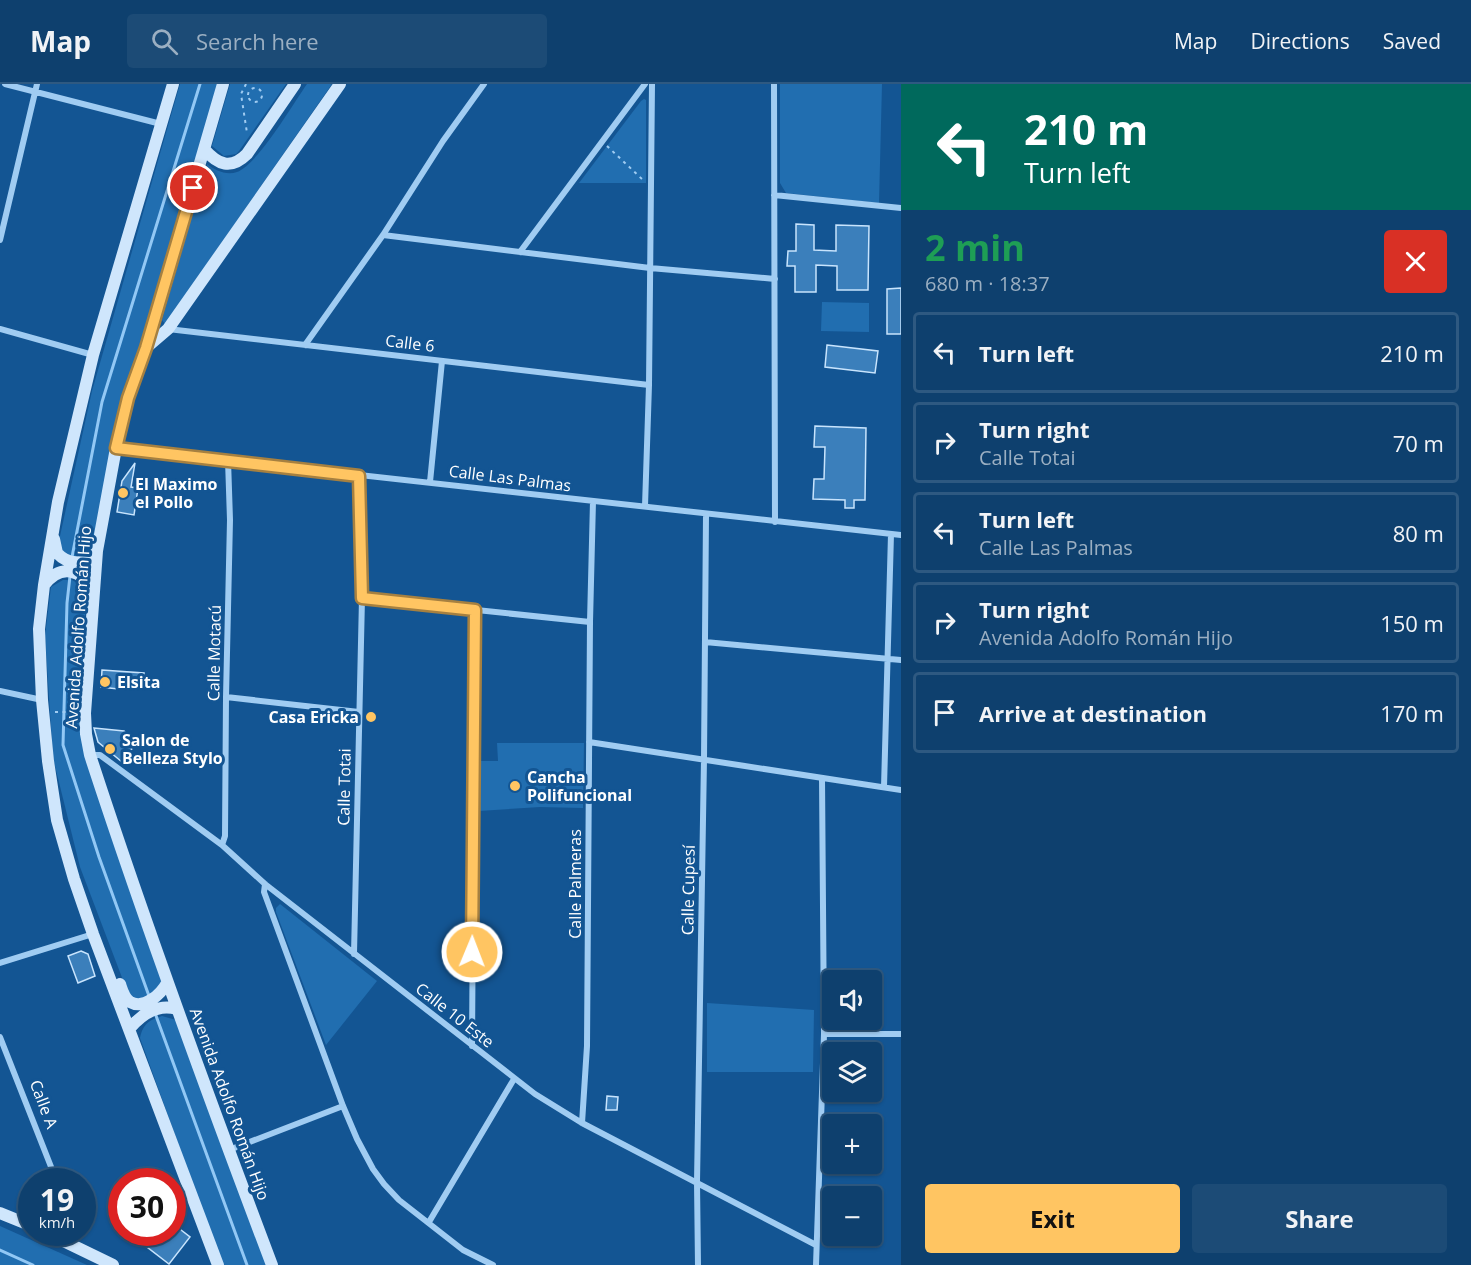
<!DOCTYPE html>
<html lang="en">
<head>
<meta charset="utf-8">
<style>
  :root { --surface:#0e406e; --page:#1c4b76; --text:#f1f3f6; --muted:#9bafc2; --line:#2e5981; --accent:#ffc562 }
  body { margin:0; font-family:"Open Sans",sans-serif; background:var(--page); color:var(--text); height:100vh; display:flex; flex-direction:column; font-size:22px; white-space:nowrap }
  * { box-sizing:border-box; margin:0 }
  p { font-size:20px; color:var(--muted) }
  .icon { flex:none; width:33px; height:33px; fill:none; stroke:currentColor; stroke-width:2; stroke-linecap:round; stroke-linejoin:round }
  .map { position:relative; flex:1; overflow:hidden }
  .details { display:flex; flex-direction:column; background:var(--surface); width:570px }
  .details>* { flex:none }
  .guide { background:#00695c; color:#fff; overflow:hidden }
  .fabs { position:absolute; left:822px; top:886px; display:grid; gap:12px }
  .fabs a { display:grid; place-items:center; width:60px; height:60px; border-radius:6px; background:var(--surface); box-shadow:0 2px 4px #0004,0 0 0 2px var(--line); font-size:30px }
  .speed { position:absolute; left:18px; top:1084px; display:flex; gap:12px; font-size:30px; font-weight:700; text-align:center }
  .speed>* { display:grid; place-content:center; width:78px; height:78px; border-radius:50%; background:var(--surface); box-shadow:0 2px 4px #0004,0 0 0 2px var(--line); line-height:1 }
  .speed small { font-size:15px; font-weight:400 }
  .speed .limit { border:9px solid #d22; background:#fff; color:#111 }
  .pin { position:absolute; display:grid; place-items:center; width:51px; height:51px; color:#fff; margin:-26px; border:3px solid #fff; border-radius:50%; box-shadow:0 2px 6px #0007 }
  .me { position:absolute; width:66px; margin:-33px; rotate:1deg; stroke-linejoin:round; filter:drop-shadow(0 0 4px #0008) }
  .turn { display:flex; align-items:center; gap:21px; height:126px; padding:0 24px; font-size:27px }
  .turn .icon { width:78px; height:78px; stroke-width:2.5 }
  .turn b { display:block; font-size:42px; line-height:51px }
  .round { display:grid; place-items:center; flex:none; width:63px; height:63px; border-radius:6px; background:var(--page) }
  .headline { display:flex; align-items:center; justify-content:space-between; height:102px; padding:0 24px }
  h1 { font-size:36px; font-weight:700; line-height:45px; color:#1e9e55 }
  .primary-button { display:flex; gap:12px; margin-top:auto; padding:12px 24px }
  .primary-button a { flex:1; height:69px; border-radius:6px; background:var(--accent); color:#111; font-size:24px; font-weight:700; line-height:69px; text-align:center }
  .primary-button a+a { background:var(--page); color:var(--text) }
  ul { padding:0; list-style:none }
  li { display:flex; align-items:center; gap:18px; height:81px; margin:0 12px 9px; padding:0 12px; border:3px solid var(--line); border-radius:6px }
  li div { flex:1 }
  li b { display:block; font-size:22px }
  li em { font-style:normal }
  header { display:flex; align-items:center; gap:36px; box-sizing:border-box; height:84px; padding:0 30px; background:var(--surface); border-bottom:2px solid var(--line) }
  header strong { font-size:28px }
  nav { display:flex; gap:33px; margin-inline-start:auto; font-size:21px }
  .search { width:420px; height:54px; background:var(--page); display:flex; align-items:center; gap:15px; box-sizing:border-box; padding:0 21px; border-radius:6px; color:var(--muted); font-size:22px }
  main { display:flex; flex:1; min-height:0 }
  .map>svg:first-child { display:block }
</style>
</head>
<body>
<header>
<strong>Map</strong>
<div class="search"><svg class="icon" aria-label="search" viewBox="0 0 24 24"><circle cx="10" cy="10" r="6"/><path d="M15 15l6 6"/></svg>Search here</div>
<nav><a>Map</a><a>Directions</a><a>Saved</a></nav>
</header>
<main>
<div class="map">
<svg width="901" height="1181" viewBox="0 0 901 1181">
  <rect width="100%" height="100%" fill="#135593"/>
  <!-- green -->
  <path fill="#216eb0" d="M180 0H220L92 471 68 475 58 461 92 307Z
    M230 0H286L239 67 236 70 224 72 212 62Z
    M307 0H332L165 240 162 236 207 80C215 86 226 92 237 88 258 80 293 20 307 0Z
    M780 0H882L879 119 786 109 780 99Z
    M644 15 646 16V99H579L641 17Z
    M822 218 869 219V248L821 247Z
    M63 496H72L86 504 82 630 163 900 158 907 139 917 129 912 80 783 53 674 45 552 51 503Z
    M497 659H584L583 724 540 723 479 727V677H498Z
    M280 820 377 897 326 961 276 828V824Z
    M707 919 814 926 813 988H707Z
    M162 932 176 936 268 1181H222L140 954C143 940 149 936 162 932Z
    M0 1142 87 1181H0Z"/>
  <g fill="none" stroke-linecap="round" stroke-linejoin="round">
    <!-- stream -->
    <path stroke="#92c8f5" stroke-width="3" d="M72 473 102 318 200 0
      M70 492 67 519 63 661 99 773 149 912
      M155 929 247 1181
      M0 1166 33 1181"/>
  </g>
  <!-- building -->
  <path fill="#3b7fbb" stroke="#c8e4fd" stroke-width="1.5" d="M796 140 814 141V166L836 167V141L869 142 868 206H837V182L816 181V208H795V182H787L788 167H796Z
    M901 204V250H887V205Z
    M827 261 878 267 875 289 825 283Z
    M815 342 866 344 865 416H854V424H845V416L813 415 814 395H824L825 363H814Z
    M135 379 131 403 138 404 134 431 117 428 122 397Z
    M102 586 144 589 143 601 119 598 118 605 101 603Z
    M94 644 124 647 137 658 122 678 98 658Z
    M81 867 88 870 95 892 78 899 68 872Z
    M607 1012 618 1013 617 1026H606Z
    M172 1139 190 1153 169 1180 147 1163 151 1158 139 1149H172Z"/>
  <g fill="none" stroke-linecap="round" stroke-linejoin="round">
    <!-- path -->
    <path stroke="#a0ccf2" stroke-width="2" stroke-dasharray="3 4.5" stroke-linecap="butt" d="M246 0 241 10 247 49
      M248 11a7 7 0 1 1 14 0a7 7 0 1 1-14 0Z
      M607 62 642 95
      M55 628H74"/>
    <!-- street -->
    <path stroke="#a0ccf2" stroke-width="6" d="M5 0 161 40
      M774 0 775 438
      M774 111 901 124
      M383 151 650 184 775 195
      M0 156 37 0
      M520 168 645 0
      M0 245 93 271
      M168 245 649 301
      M305 261 383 151 443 57 484 0
      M116 364 901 451
      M430 398 442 277
      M645 422 649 301 652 0
      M362 514 590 538
      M705 558 901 576
      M0 607 42 616
      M226 613 359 628
      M589 658 901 706
      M90 671H100L222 761 265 800 535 1010 582 1039 816 1161
      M884 703 891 450
      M222 761 225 752 226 613 230 436 228 376
      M265 800 264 808 343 1022 357 1055 373 1085 384 1100 399 1116 463 1166 493 1181
      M354 870 362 514 359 392
      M0 879 93 850
      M824 950H901
      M0 953 57 1098
      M472 962 475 526
      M582 1039 587 962 590 538 593 417
      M229 1066 343 1022
      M429 1138 514 995
      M698 1181 697 1098 704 675 706 431
      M816 1181 824 950 822 694"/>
    <!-- secondary -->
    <path stroke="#cfe6fc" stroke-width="12" d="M173 0 93 271 58 418 44 501 39 545 42 616 48 677 57 736 74 795 93 850 218 1181
      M223 0 146 264 128 314 116 364 97 467 85 629 86 650 90 671C146 843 208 1012 272 1181
      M204 65C218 81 231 86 247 70L295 0
      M147 263 168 245 340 0
      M54 455 57 469C69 482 86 481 97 467
      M44 501C61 479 81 485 94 507
      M120 900C122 906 124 914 130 918 144 926 161 910 167 899
      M129 945C141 931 158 919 177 925
      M0 1129 32 1142
      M47 1149 113 1181"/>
  </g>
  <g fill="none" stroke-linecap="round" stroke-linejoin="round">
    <defs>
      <path id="route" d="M193 104 146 264 128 314 116 364 359 392 362 514 475 526 472 868"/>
    </defs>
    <!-- route casing -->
    <use href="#route" stroke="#a68040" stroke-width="15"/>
    <!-- route -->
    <use href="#route" stroke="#ffc562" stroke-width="10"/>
  </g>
  <!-- markers -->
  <g fill="#ffc562" stroke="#135593" stroke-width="2">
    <circle cx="123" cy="409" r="6"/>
    <circle cx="105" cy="598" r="6"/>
    <circle cx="371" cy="633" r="6"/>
    <circle cx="110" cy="665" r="6"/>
    <circle cx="515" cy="702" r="6"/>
  </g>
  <g text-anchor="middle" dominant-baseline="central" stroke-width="6" stroke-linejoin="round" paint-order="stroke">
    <!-- street labels -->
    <g font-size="16" fill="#fff" stroke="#135593">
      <text transform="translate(410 259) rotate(7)">Calle 6</text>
      <text transform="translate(510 394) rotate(7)">Calle Las Palmas</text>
      <text transform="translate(78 543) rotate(-86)">Avenida Adolfo Román Hijo</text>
      <text transform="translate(214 569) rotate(-89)">Calle Motacú</text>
      <text transform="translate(344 703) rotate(-89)">Calle Totai</text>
      <text transform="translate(575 800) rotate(-90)">Calle Palmeras</text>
      <text transform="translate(688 806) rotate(-89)">Calle Cupesí</text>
      <text transform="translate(455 931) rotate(38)">Calle 10 Este</text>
      <text transform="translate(44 1020) rotate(69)">Calle A</text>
      <text transform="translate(230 1020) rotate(70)">Avenida Adolfo Román Hijo</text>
    </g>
    <!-- poi labels -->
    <g font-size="16" font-weight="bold" fill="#fff" stroke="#135593" text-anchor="start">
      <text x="135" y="400">El Maximo<tspan x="135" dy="18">el Pollo</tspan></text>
      <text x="117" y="598">Elsita</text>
      <text x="359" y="633" text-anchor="end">Casa Ericka</text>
      <text x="122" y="656">Salon de<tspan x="122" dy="18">Belleza Stylo</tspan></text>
      <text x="527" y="693">Cancha<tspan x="527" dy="18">Polifuncional</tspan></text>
    </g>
  </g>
</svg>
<div class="fabs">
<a><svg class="icon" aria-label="sound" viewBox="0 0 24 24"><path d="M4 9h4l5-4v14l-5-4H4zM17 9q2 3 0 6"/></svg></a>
<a><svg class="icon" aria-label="layers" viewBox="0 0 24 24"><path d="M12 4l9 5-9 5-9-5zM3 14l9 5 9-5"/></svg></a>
<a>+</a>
<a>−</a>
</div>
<div class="speed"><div>19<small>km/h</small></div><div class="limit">30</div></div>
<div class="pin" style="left:193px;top:104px;background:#d93025"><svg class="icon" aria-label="arrive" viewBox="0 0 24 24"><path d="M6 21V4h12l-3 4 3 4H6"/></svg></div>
<svg class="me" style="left:472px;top:868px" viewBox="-20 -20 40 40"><circle r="17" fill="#ffc562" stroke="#fff" stroke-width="3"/><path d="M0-11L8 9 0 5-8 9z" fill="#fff"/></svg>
</div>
<section class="details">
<div class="guide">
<div class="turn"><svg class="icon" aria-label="left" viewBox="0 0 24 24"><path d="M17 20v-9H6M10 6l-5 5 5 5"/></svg><div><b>210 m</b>Turn left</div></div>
</div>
<div class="headline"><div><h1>2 min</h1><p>680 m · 18:37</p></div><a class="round" style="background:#d93025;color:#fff"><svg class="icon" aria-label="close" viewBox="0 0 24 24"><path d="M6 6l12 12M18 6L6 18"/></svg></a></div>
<ul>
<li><svg class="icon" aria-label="left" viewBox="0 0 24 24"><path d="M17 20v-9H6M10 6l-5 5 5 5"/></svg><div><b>Turn left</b></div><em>210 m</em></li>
<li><svg class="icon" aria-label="right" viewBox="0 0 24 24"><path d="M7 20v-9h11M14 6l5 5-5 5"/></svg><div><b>Turn right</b><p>Calle Totai</p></div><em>70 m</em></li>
<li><svg class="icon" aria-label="left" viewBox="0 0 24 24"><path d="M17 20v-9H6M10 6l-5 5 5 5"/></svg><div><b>Turn left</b><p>Calle Las Palmas</p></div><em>80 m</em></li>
<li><svg class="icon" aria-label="right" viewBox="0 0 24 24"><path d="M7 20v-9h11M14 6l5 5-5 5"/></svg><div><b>Turn right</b><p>Avenida Adolfo Román Hijo</p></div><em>150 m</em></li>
<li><svg class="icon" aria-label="arrive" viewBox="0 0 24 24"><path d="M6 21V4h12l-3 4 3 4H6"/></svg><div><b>Arrive at destination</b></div><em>170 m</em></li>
</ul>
<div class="primary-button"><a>Exit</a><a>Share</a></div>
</section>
</main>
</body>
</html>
